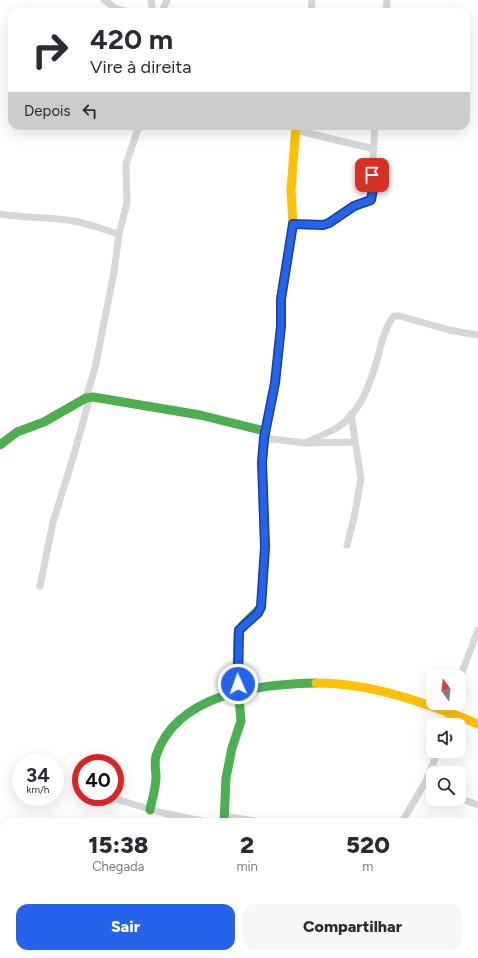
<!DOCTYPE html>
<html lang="pt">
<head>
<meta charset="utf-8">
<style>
  :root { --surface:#fff; --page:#f7f7f7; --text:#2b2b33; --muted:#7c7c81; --accent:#2563eb }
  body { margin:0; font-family:Figtree,sans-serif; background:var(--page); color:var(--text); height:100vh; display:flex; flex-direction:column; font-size:15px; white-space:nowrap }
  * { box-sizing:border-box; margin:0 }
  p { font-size:13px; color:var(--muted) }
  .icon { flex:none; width:22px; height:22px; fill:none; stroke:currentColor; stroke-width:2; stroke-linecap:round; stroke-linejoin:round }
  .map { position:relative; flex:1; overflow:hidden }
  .side { position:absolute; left:0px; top:818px; width:478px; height:140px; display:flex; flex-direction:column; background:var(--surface); border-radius:12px 12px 0 0; box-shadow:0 4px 16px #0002 }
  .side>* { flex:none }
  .hud { position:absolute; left:8px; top:8px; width:462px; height:122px; border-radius:12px; box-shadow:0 4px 16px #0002; background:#fff; color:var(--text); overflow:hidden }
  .needle { width:26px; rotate:345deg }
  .buttons { position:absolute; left:426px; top:670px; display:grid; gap:8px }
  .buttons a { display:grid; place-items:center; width:40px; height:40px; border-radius:8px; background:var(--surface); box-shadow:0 4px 16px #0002; font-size:20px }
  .speed { position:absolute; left:12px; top:754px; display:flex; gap:8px; font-size:20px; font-weight:700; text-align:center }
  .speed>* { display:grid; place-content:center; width:52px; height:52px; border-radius:50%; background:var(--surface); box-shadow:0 4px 16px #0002; line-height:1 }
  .speed small { font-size:10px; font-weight:400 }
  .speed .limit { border:6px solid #d22; background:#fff; color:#111 }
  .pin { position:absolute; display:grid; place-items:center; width:34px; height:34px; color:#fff; margin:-17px; border-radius:8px; box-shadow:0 2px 6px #0006 }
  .me { position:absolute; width:44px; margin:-22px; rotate:358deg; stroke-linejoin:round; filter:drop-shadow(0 0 3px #0008) }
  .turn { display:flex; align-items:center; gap:14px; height:84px; padding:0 16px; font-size:18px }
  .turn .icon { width:52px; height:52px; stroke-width:2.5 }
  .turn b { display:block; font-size:28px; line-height:34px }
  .then { display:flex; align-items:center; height:38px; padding:0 16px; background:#0003; gap:8px; font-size:15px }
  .eta { display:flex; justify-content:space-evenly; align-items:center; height:68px; text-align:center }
  .eta b { font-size:24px; font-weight:800; line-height:28px }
  .primary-button { display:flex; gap:8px; margin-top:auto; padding:8px 16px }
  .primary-button a { flex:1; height:46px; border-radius:12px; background:var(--accent); color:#fff; font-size:16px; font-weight:800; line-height:46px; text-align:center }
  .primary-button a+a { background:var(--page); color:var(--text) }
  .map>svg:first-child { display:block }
</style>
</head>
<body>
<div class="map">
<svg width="478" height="958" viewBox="0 0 478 958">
  <rect width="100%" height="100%" fill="#fff"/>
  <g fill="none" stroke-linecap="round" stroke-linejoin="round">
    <!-- street -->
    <path stroke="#d7d7d7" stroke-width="7" d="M104 0 116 9 128 12
      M151 0 153 12
      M162 12 167 0
      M311 12 312 0
      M386 12 387 0
      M295 130 374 149
      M0 214C25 218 50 217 74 221 90 224 105 230 119 234
      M293 225H323L329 223 354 206 371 201 373 189 372 175 375 126
      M86 398 95 368 114 272 119 234 127 203 126 164 139 126
      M264 438 305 443 354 442
      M305 443C316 438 328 433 338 427 362 412 372 378 379 353 382 341 386 325 394 316H400L449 330 478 335
      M347 545 354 518 361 479 351 414
      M40 586 53 522 73 458 90 397
      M459 680 478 630
      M446 725 452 703
      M426 781 433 785
      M109 797 163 813 207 822
      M459 798 478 805
      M224 816 260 822
      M262 822H277
      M402 822 426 781 438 751
      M474 883H478
      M0 886 4 887
      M431 954 478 956
      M1 958 4 954
      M137 958 138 954
      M216 958V954
      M368 958V954"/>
    <!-- fast -->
    <path stroke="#4caf50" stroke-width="9" d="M0 445 17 432 44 422 86 398 93 397 200 415 265 431
      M150 810C152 799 156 788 156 777 156 770 154 763 156 756 177 693 259 684 316 683
      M224 822 226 778 232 748 241 721 237 675 238 634 242 626 261 607 265 547 262 462 266 428"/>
    <!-- slow -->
    <path stroke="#ffc107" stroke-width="9" d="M266 428 275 383 281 326V299L293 225 291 190 296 126
      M316 683C372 683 426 703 478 724"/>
  </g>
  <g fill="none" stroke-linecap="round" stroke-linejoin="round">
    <defs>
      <path id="route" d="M238 684 239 630 258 613 261 607 265 547 262 462 264 438 275 383 281 326V299L293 224 323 225 329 223 354 206 371 200 373 189 372 175"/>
    </defs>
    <!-- route casing -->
    <use href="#route" stroke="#184099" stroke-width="10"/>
    <!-- route -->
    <use href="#route" stroke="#2563eb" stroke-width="7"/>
  </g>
</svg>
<div class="buttons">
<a><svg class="needle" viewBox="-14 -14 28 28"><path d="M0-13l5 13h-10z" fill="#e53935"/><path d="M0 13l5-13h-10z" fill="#7c7c81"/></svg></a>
<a><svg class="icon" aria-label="sound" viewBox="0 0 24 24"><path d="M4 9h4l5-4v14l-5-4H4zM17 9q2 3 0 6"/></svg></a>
<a><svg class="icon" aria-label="search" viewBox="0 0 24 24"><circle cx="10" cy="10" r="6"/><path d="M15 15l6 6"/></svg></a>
</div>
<div class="speed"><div>34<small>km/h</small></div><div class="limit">40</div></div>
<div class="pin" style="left:372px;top:175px;background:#d93025"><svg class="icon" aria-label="arrive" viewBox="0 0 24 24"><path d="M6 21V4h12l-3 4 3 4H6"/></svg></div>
<svg class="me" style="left:238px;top:684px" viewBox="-20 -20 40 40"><circle r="17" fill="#2563eb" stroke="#fff" stroke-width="3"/><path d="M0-11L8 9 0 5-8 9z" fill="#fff"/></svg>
<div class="hud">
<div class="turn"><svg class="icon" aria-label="right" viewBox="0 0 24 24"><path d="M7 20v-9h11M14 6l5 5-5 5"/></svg><div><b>420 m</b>Vire à direita</div></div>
<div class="then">Depois<svg class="icon" aria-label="left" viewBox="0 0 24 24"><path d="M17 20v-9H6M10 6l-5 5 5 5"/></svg></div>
</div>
<section class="side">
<div class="eta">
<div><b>15:38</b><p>Chegada</p></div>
<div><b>2</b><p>min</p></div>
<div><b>520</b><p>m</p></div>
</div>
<div class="primary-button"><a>Sair</a><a>Compartilhar</a></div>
</section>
</div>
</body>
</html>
